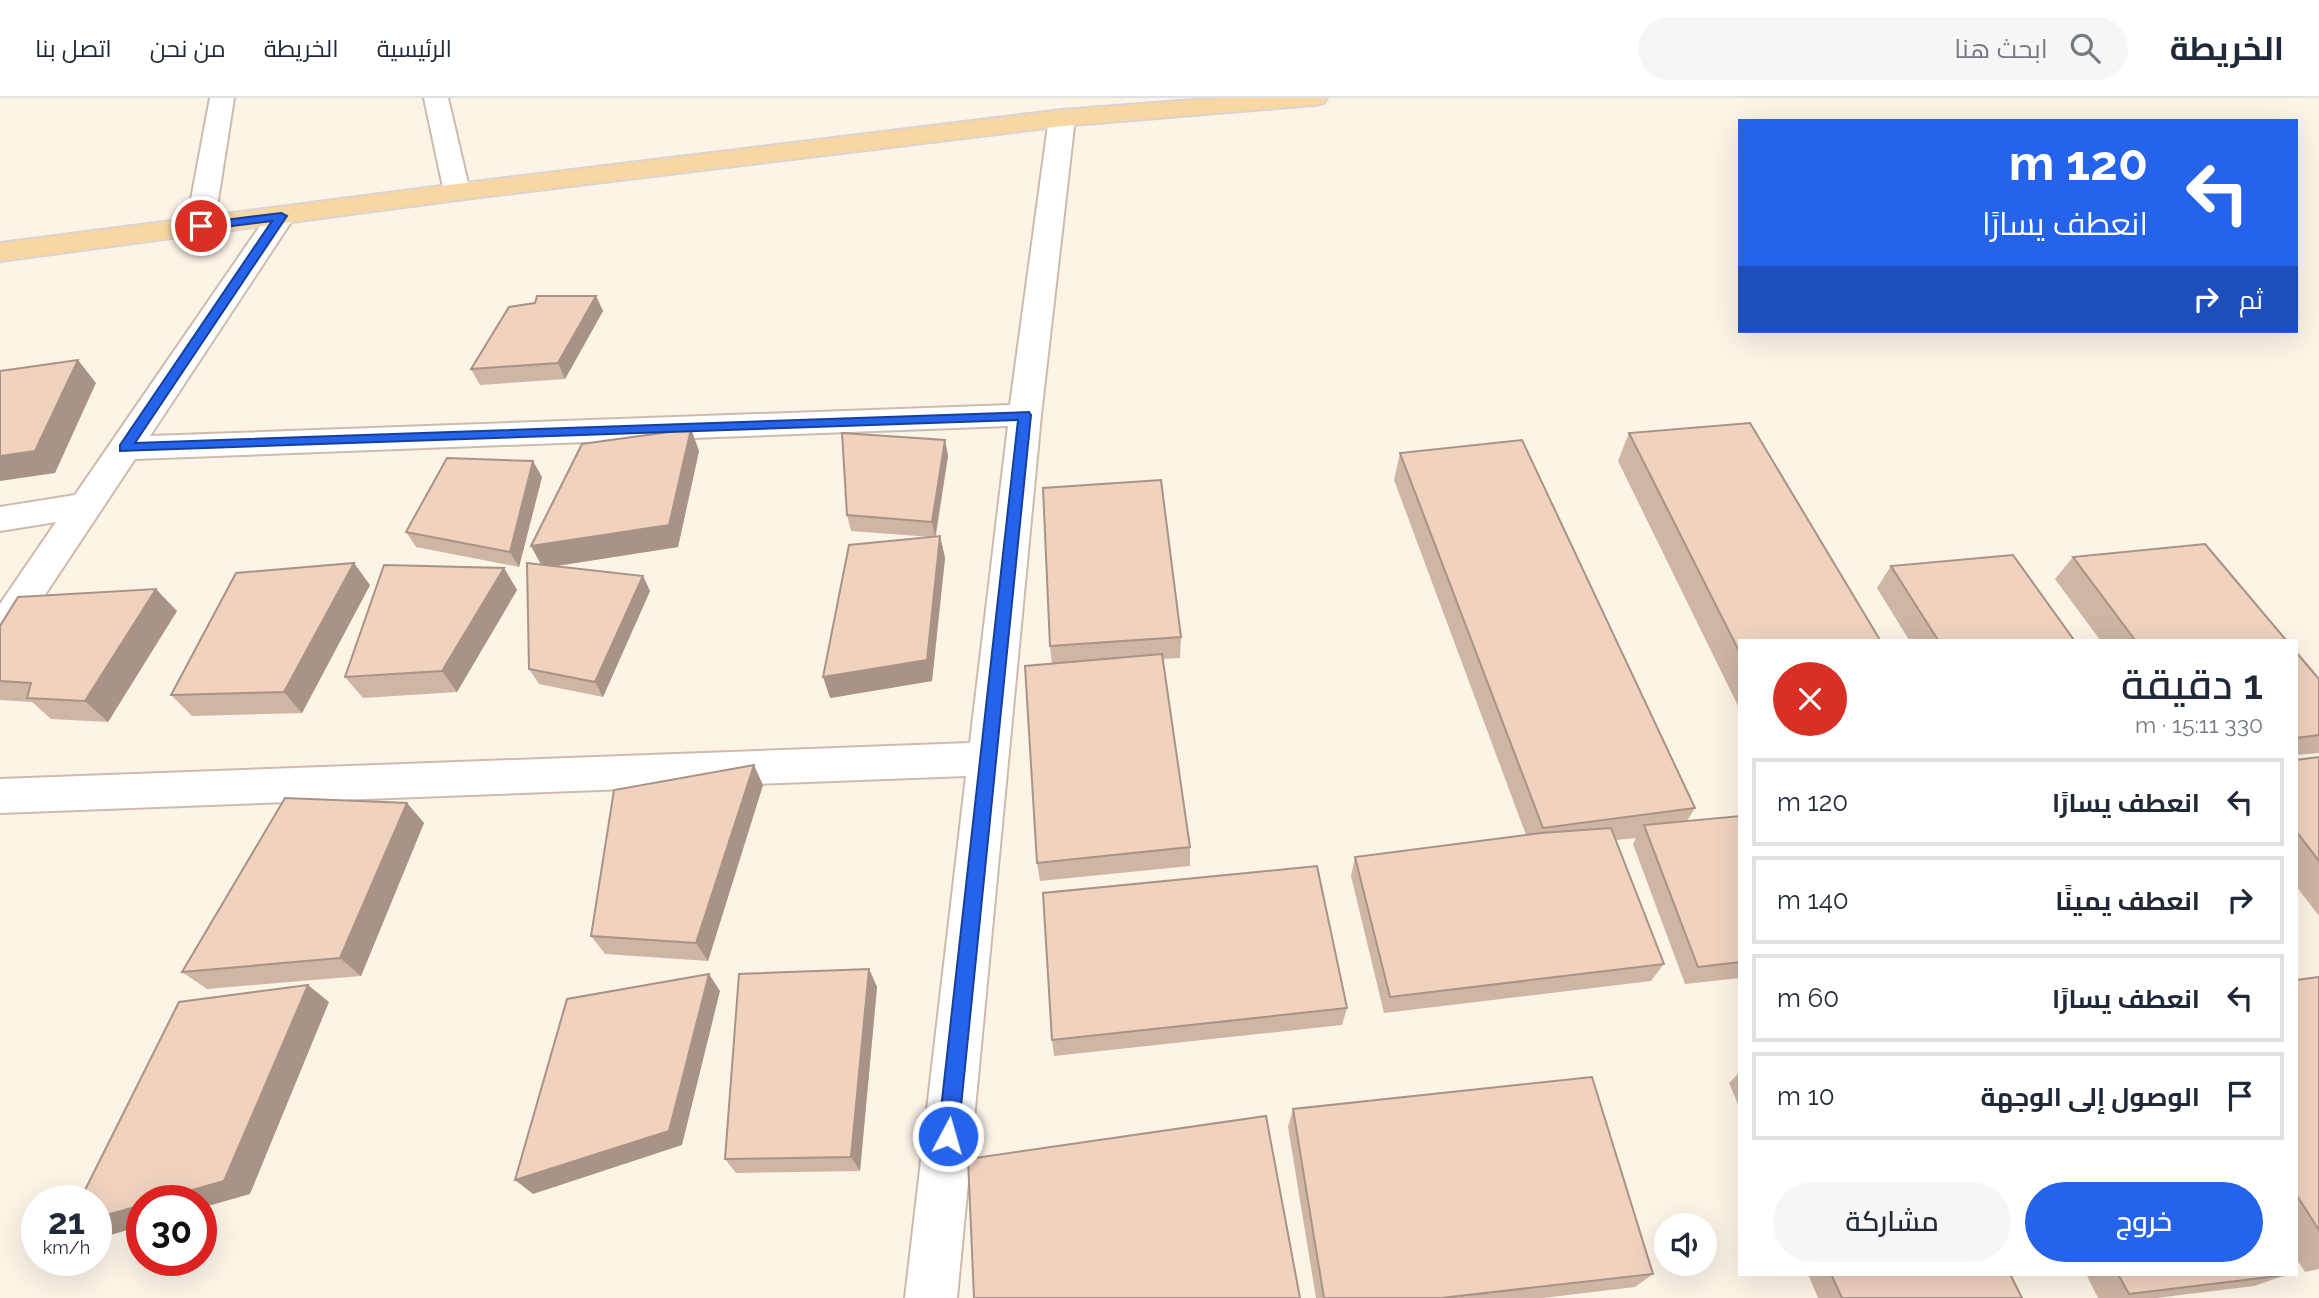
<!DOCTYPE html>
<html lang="ar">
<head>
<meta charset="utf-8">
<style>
  :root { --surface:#fff; --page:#f6f6f7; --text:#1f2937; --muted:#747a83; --line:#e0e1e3; --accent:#2563eb }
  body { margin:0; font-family:Raleway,Cairo,sans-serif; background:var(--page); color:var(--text); direction:rtl; height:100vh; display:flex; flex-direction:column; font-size:26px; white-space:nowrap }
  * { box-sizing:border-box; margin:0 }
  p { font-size:23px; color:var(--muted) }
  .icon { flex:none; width:38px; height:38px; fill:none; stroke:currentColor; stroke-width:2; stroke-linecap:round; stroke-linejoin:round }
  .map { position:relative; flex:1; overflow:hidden; direction:ltr }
  .sheet { position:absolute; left:1738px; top:541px; width:560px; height:637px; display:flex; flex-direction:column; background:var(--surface); border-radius:0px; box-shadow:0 7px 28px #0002; direction:rtl }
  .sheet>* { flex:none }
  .banner { position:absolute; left:1738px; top:21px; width:560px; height:214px; border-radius:0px; box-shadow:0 7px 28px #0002; direction:rtl; background:#2563eb; color:#fff; overflow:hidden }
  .controls { position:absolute; left:1654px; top:1115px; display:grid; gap:14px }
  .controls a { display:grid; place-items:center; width:63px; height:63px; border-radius:50%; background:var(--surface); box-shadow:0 7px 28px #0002; font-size:35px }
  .speed { position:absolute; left:21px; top:1087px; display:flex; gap:14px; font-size:35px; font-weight:700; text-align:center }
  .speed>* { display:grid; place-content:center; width:91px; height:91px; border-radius:50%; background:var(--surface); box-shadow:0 7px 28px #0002; line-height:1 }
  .speed small { font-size:18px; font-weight:400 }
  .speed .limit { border:10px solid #d22; background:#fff; color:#111 }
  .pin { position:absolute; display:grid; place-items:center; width:60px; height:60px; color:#fff; margin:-30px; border:4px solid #fff; border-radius:50%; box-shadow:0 2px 7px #0007 }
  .me { position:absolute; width:77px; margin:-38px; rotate:6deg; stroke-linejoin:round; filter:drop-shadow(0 0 5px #0008) }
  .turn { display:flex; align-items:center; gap:24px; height:147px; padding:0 35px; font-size:32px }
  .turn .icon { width:91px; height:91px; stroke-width:2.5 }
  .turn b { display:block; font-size:49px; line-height:60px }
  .then { display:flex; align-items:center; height:66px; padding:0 35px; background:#0003; gap:14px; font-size:26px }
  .round { display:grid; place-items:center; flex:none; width:74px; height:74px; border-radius:37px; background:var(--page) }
  .head { display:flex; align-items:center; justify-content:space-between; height:119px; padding:0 35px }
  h1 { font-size:42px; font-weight:600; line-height:52px }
  .action { display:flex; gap:14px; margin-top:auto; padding:14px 35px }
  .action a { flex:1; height:80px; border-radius:42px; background:var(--accent); color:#fff; font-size:28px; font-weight:600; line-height:80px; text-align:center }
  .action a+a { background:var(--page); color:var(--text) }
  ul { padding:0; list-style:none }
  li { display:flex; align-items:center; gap:21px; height:88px; margin:0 14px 10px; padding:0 21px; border:4px solid var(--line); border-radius:0px }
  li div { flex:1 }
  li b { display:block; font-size:26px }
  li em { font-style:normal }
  header { display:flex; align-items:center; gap:42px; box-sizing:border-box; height:98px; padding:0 35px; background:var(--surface); border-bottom:2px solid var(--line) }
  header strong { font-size:33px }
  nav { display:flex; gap:38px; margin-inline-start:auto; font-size:24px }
  .search { width:490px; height:63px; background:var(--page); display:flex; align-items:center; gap:18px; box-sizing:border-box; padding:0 24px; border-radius:38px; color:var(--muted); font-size:26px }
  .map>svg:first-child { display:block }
</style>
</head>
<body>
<header>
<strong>الخريطة</strong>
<div class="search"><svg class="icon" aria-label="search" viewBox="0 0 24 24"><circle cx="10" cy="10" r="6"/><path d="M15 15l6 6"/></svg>ابحث هنا</div>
<nav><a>الرئيسية</a><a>الخريطة</a><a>من نحن</a><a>اتصل بنا</a></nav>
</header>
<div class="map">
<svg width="2319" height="1200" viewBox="0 0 2319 1200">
  <rect width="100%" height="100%" fill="#fcf4e7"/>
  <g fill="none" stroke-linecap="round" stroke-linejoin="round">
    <defs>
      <path id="minor" d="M210 0H234L214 128 210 134 200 136 190 134 186 128Z
        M424 0H448L470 94 467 100 457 102 447 100 444 94Z
        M1062 12 1071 15 1075 20 1041 317 957 1200H905L966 678 0 715V681L970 645 1008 328 135 361 13 545 0 549V506L56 424 0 433V409L75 397 271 112 281 110 291 112 295 118 150 338 1010 307 1049 20 1053 15Z"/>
      <path id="major" d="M1220 0H1327L1324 5 1315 7 1062 28 457 102 0 163V145L457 86 1062 12Z"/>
    </defs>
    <!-- minor casing -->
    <use href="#minor" stroke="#cdbbad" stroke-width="4"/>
    <!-- major casing -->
    <use href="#major" stroke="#dbd4d0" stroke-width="4"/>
    <!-- minor -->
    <use href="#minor" fill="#fff" fill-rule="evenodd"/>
    <!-- major -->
    <use href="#major" fill="#f8d7a2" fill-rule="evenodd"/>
  </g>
  <!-- wall -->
  <path fill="#ceb5a4" d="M596 198 603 213 565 281 480 287 471 271Z
    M691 331 699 353 678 449 556 468 643 478 650 493 603 599 539 586 529 571 541 466 531 448Z
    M1629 335 1740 542V612L1618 363Z
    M945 342 948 358 936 438H940L945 460 932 583 830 600 931 439 851 433 847 417Z
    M1400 355 1695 710 1687 723 1740 718V880L1685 886 1633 746 1636 740 1616 742 1664 866 1651 883 1384 915 1351 778 1355 759 1526 737 1394 382Z
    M542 379 519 469 416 449 406 434Z
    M2073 459 2286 542H2100L2055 481Z
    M1891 468 2074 542H1909L1877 490Z
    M504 470 517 492 457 594 363 600 345 579Z
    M370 487 302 615 192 618 171 597Z
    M177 513 108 624 51 621 32 604 0 602V528Z
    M1181 539 1180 560 1163 561 1190 749V768L1040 783 1037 765 1052 566 1050 548Z
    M2296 554 2319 581V655L2296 657Z
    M2319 659V818L2296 788V662Z
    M763 687 708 863 605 856 591 838Z
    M407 705 424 725 361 878 207 891 182 874Z
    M869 871 877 889 860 1073 736 1075 725 1061Z
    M2319 879V1171L2305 1174 2296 1160V882Z
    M1347 910 1342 927 1054 958 1052 942Z
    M1740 974V1011L1729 985Z
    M1293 1011 1653 1176 1635 1189 1543 1200H1316L1288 1029Z
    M1808 1176H2010L2022 1200H1818Z
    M2086 1176H2285L2286 1177 2254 1188 2156 1200H2098Z"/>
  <!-- shaded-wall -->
  <path fill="#a89386" d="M596 198 603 213 565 281 558 265Z
    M78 262 96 285 55 375 0 383V358Z
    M691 331 699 353 678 449 543 470 531 448Z
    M945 342 948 358 935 439 932 424Z
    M533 363 542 379 519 469 510 454Z
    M940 438 945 460 932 583 830 600 823 579Z
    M354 465 370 487 302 615 284 594Z
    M504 470 517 492 457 594 442 573Z
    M643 478 650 493 603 599 595 584Z
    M156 491 177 513 108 624 85 603Z
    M754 667 763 687 708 863 696 845Z
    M407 705 424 725 361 878 340 860Z
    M869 871 877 889 860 1073 851 1059Z
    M709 876 720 893 682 1047 533 1096 515 1082Z
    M308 887 329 904 250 1096 201 1110V1102H157Z
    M142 1107V1128L96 1141V1120Z"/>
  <!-- building -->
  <path fill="#f0d2bf" stroke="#a89386" stroke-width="2" d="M537 198H596L558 265 471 271 509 209 535 205Z
    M78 262 35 353 0 358V273Z
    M1750 325 1880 542H1740V555L1629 335Z
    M691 331 669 427 531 448 582 346Z
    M842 335 945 342 932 424 847 417Z
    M1522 342 1695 710 1543 730 1400 355Z
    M447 360 533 363 510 454 406 434Z
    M1161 382 1181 539 1050 548 1043 390Z
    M940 438 927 562 823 579 849 447Z
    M2205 446 2286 542H2135L2073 459Z
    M2013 457 2074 542H1938L1891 468Z
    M354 465 284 594 171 597 236 475Z
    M527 465 643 478 595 584 529 571Z
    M384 467 504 470 442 573 345 579Z
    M156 491 85 603 27 600 31 585 0 583V528L18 499Z
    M2296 554 2319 581V637L2296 640Z
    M1162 556 1190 749 1037 765 1025 568Z
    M2319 659V763L2296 733V662Z
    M754 667 696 845 591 838 614 692Z
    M285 700 407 705 340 860 182 874Z
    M1740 718V864L1698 869 1644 727Z
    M1611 730 1664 866 1390 899 1355 759 1541 735Z
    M1317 768 1347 910 1052 942 1043 795Z
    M869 871 851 1059 725 1061 739 876Z
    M709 876 669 1033 515 1082 567 901Z
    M2319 879V1132L2296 1096V882Z
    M308 887 224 1083 157 1102H142V1107L96 1120V1102H80L179 904Z
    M1592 979 1653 1176 1441 1200H1324L1293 1011Z
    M1266 1018 1300 1200H974L968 1061Z
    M1831 1176H2010L2022 1200H1842Z
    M2118 1176H2285L2286 1177 2129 1196Z"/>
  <!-- route -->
  <path fill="#2563eb" stroke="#184099" stroke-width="2" d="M281 115 287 118 135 345 1029 314 1031 317 958 1038 955 1045 948 1048 941 1045 938 1038 1018 322 120 353V347L272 123 201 132 195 128 201 125Z"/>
</svg>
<div class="controls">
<a><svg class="icon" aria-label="sound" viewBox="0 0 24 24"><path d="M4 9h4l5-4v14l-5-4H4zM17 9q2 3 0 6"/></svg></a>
</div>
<div class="speed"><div>21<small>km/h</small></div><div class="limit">30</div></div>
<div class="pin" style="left:201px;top:128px;background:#d93025"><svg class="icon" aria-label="arrive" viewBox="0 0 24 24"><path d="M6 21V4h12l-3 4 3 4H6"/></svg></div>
<svg class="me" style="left:948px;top:1038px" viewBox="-20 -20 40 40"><circle r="17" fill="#2563eb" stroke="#fff" stroke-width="3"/><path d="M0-11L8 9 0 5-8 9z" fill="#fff"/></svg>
<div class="banner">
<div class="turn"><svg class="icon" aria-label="left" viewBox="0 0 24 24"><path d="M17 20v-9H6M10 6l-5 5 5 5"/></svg><div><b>120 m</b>انعطف يسارًا</div></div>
<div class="then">ثم<svg class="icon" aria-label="right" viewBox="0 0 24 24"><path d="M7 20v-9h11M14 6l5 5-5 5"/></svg></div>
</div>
<section class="sheet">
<div class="head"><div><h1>1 دقيقة</h1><p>330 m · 15:11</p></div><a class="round" style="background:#d93025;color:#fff"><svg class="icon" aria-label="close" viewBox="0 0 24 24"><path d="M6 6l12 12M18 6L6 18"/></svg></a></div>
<ul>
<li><svg class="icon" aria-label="left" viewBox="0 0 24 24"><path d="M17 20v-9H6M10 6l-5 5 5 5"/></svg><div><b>انعطف يسارًا</b></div><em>120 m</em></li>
<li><svg class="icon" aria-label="right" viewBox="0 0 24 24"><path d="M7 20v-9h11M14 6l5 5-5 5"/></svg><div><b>انعطف يمينًا</b></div><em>140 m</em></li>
<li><svg class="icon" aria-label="left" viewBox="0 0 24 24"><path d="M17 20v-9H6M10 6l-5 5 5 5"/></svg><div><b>انعطف يسارًا</b></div><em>60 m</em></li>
<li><svg class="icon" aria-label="arrive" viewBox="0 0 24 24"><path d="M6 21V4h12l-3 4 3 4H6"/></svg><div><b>الوصول إلى الوجهة</b></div><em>10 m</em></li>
</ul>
<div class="action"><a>خروج</a><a>مشاركة</a></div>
</section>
</div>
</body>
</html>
